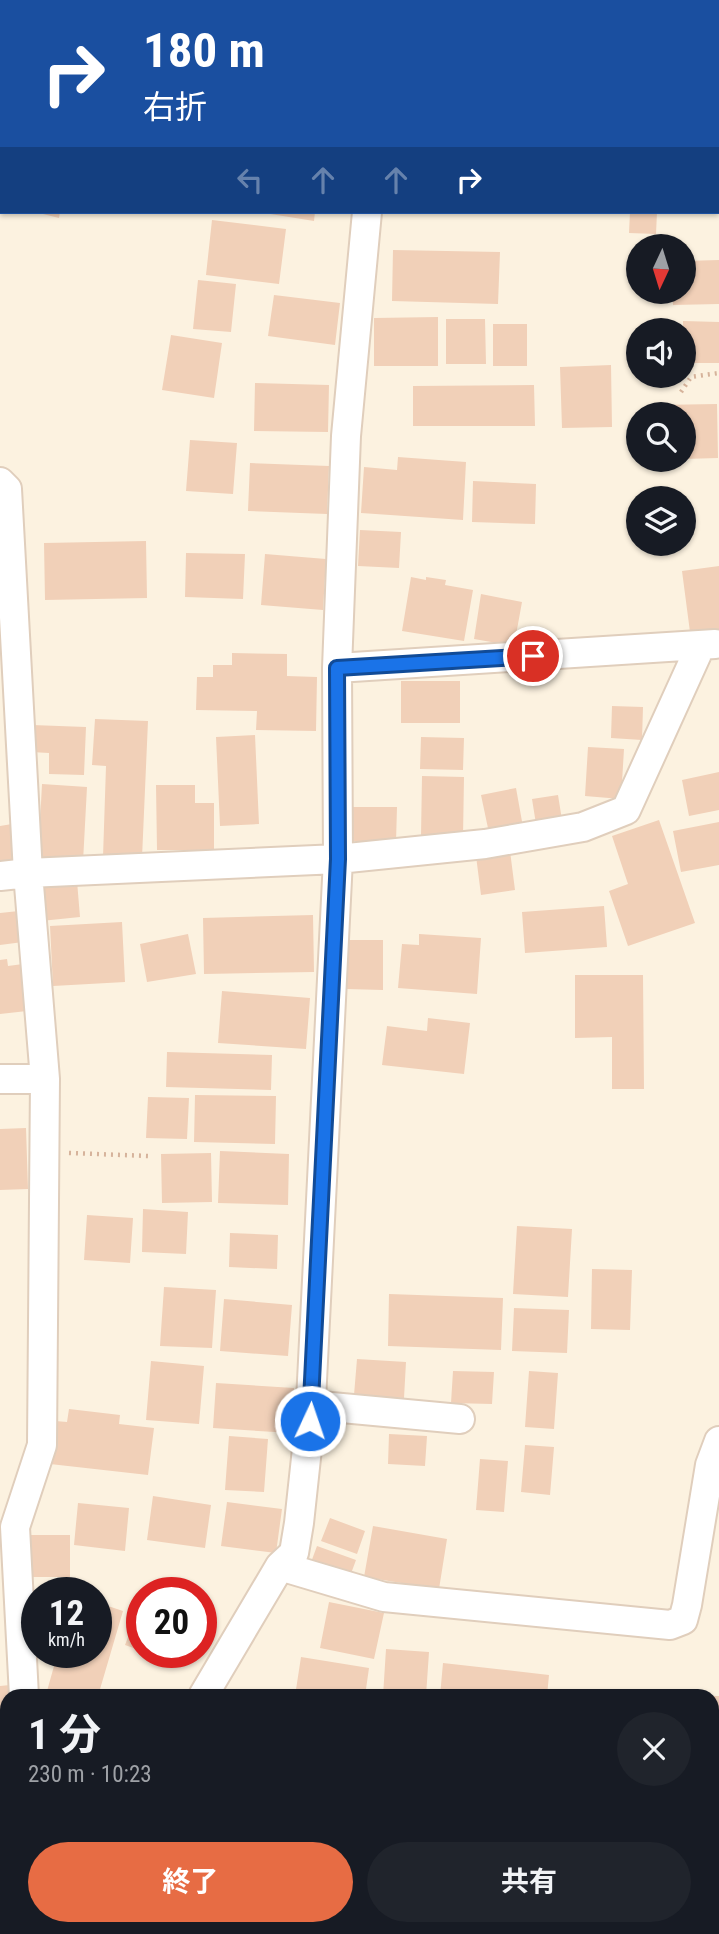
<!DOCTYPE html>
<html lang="ja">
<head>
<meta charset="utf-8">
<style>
  :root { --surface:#171b24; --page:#20242c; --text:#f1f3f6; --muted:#9ea1a6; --accent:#e76c44 }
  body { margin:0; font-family:"Roboto Condensed","Noto Sans JP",sans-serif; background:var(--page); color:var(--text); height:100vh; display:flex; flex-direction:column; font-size:26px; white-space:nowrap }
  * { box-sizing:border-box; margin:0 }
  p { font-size:23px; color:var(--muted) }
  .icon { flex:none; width:38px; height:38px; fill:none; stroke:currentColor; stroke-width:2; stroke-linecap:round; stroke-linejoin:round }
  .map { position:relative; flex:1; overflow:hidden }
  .side { position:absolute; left:0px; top:1689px; width:719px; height:247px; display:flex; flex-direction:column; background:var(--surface); border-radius:21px 21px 0 0; box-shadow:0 2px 5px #0004 }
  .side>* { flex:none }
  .hud { position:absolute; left:0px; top:0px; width:719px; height:214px; box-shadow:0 2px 5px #0004; background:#1a4fa0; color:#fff; overflow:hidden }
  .needle { width:46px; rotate:184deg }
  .buttons { position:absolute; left:626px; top:234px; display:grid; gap:14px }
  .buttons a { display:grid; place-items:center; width:70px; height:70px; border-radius:50%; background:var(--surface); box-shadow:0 2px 5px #0004; font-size:35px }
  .speed { position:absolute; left:21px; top:1577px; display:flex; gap:14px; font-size:35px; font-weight:700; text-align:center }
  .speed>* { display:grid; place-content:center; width:91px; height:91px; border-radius:50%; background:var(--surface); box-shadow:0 2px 5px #0004; line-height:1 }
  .speed small { font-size:18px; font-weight:400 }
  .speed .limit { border:10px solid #d22; background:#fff; color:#111 }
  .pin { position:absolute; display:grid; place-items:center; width:60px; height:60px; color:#fff; margin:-30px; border:4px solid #fff; border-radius:50%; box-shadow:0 2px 7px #0007 }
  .me { position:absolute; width:77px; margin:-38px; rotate:3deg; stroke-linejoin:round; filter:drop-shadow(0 0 5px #0008) }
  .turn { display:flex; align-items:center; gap:24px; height:147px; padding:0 28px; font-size:32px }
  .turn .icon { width:91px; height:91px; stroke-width:2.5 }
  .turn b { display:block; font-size:49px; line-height:60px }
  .lanes { display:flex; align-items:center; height:66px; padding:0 28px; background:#0003; justify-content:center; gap:35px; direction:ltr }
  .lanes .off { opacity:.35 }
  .round { display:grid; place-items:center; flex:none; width:74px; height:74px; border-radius:37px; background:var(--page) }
  .headline { display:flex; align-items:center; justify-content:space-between; height:119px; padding:0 28px }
  h1 { font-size:42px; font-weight:700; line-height:52px }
  .action { display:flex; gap:14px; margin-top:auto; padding:14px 28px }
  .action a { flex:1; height:80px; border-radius:42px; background:var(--accent); color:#fff; font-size:28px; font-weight:700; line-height:80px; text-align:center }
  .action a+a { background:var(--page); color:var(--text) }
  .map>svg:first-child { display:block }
</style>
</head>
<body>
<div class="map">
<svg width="719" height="1934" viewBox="0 0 719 1934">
  <rect width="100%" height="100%" fill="#fcf2e0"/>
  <!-- building -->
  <path fill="#f1d0b8" d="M35 212H60L59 218Z
    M258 212H315L314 221Z
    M630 212H657L656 234 629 233Z
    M212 220 286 229 279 284 206 275Z
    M393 250 500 252 498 304 392 301Z
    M719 260V304L673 305 672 292H684V261Z
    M198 280 236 284 231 332 193 329Z
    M274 295 340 303 335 345 268 336Z
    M438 317V366H374V318Z
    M446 319H485L486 364H446Z
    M683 321 719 322V363H684Z
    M493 324H527V366H493Z
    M171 335 222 343 214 398 162 390Z
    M611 365 612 427 562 428 560 367Z
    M653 376H679V380L653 381Z
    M255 383 329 385 328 432 254 431Z
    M534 385 535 426H413V386Z
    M717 404 718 458 684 459V415H658V405Z
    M190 440 237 443 233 494 186 491Z
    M398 457 466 462 463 520 361 513 364 467 397 470Z
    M250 463 329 466 327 514 248 511Z
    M473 481 536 484 535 524 472 522Z
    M360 530 401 532 399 568 358 566Z
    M146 541 147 598 45 600 44 543Z
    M186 553 245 554 243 599 185 597Z
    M265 554 326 559 323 610 261 605Z
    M719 566V629L690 632 682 571Z
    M411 577 426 580V577L446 580 445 585 473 590 464 641 402 631Z
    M481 594 522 602 514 646 474 639Z
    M232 653 287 654V676L317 677 316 731 256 730 257 711 196 710 197 677H213V665H232Z
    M401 681H460V723H401Z
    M612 706 643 707 642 740 611 738Z
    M95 719 148 721 142 858 103 857 106 766 92 765Z
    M32 725 86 727 84 775 49 774V753L31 752Z
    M255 735 259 824 220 826 216 737Z
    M421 737 464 738 463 770 420 769Z
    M588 747 624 749 621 799 585 796Z
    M719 772V810L689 816 682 780Z
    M422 776 464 777 463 837 421 836Z
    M42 784 87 787 83 862 38 860Z
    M156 785H195V803H214V850H157Z
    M516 788 523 827 489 833 481 795Z
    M558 795 562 820 536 824 532 799Z
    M348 807H397L396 842 348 841Z
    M659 820 695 923 628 946 609 891 628 884 612 836Z
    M719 822V865L681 872 673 831Z
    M12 824 16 867 0 869V826Z
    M510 851 515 890 481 895 476 856Z
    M77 881 80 917 41 921 37 884Z
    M604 906 607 947 525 953 522 912Z
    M19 911 23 942 0 945V913Z
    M313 915 314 972 204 974 203 918Z
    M122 922 125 982 53 986 50 926Z
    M188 934 196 974 147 982 140 944Z
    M419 934 481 938 477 994 398 988 402 944 419 945Z
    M347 940H383V990L346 989Z
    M7 959 8 966 23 964 27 1011 0 1014V960Z
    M575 975H643L644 1089H612V1037L575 1038Z
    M222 991 310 998 306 1049 218 1043Z
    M428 1018 470 1023 464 1074 382 1065 387 1026 427 1031Z
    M167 1052 272 1055 271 1090 166 1087Z
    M195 1095 276 1096 275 1144 194 1142Z
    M148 1097 189 1098 187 1139 146 1138Z
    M26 1128 28 1189 0 1190V1129Z
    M220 1151 289 1154 288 1205 218 1203Z
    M211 1153 212 1202 162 1203 161 1154Z
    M143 1209 188 1212 186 1254 142 1252Z
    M87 1215 133 1218 130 1263 84 1260Z
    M517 1226 572 1229 568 1297 513 1294Z
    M230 1233 278 1235 277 1269 229 1267Z
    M592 1269 632 1270 630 1330 591 1329Z
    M164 1287 216 1290 212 1348 160 1346Z
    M389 1294 503 1298 501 1350 388 1346Z
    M224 1299 292 1305 288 1356 220 1351Z
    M514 1308 569 1310 567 1353 512 1351Z
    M357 1359 406 1362 404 1398 354 1395Z
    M151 1361 204 1366 199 1424 146 1420Z
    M453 1371 494 1372 492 1404 451 1403Z
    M529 1371 558 1373 554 1429 525 1427Z
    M216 1383 294 1388 291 1433 213 1428Z
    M69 1409 120 1415 119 1424 154 1428 148 1475 50 1464 55 1421 67 1422Z
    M389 1434 427 1436 425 1466 388 1464Z
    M229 1436 268 1439 264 1492 225 1490Z
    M525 1445 554 1447 550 1495 521 1492Z
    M480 1459 508 1461 504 1512 476 1510Z
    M153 1496 211 1505 205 1548 147 1540Z
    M227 1502 282 1509 276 1553 221 1546Z
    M78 1503 129 1508 125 1551 74 1545Z
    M330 1518 365 1531 357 1554 321 1541Z
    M373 1526 447 1539 439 1589 364 1577Z
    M25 1535H70V1577H26Z
    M317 1546 356 1560 349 1579 310 1565Z
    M96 1602 123 1611 98 1696H63L47 1691 58 1652H96Z
    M329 1602 384 1613 374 1659 320 1648Z
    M139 1608 142 1609V1651L125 1645Z
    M386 1649 429 1652 426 1696H383Z
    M144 1652H184L178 1665Z
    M301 1657 369 1668 365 1696H295Z
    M443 1663 549 1675 547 1696H440Z
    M10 1685 11 1696H7V1763L0 1764V1686Z
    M712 1696H719V1758L712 1757Z
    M409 1928H445L442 1934H418Z
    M455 1928H550L547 1934H452Z"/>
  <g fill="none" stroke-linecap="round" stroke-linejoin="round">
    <defs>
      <path id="minor" d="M401 2V0
        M0 482 7 489 28 873 45 1079 42 1445 15 1527 24 1696
        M337 668 715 644
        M0 876 28 873 338 859 485 844 583 827 626 810 701 645
        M0 1079H45
        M310 1405 460 1419
        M280 1566 384 1597 670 1625 683 1620 687 1605 710 1465 719 1441
        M203 1696 280 1566 294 1553 299 1523 310 1421 338 859 337 668 346 436 367 212
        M53 1934 57 1928"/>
      <path id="major" d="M0 1796H7
        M712 1799H719"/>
    </defs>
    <!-- minor casing -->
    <use href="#minor" stroke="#e0cebc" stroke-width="32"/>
    <!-- major casing -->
    <use href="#major" stroke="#dad4cf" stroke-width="38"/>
    <!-- path -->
    <path stroke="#d6b39b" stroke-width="4.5" stroke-dasharray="2 5" stroke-linecap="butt" d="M681 392 691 377 719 373
      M69 1153 149 1156"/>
    <!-- minor -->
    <use href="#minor" stroke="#fff" stroke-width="28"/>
    <!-- major -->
    <use href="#major" stroke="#fbd998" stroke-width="35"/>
  </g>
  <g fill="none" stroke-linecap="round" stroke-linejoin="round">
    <defs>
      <path id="route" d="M310 1421 338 859 337 668 533 656"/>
    </defs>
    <!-- route casing -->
    <use href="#route" stroke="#114b97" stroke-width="18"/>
    <!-- route -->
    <use href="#route" stroke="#1a73e8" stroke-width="12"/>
  </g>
</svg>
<div class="buttons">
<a><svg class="needle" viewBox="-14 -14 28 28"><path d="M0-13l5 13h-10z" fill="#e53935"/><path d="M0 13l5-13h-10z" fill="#9ea1a6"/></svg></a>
<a><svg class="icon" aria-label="sound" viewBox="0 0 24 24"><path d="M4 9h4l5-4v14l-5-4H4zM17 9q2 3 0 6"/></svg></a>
<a><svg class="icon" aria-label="search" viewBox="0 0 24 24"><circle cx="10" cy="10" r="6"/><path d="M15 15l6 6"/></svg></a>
<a><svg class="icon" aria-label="layers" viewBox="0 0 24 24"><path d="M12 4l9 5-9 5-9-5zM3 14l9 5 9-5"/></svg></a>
</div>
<div class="speed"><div>12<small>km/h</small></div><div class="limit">20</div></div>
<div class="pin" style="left:533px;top:656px;background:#d93025"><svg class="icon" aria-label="arrive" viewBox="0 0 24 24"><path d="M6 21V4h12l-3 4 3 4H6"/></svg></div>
<svg class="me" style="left:310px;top:1421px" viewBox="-20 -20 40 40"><circle r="17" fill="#1a73e8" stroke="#fff" stroke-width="3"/><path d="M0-11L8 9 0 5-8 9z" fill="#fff"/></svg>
<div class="hud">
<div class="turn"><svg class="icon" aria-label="right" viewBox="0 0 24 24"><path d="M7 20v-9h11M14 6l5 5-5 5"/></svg><div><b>180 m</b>右折</div></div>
<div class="lanes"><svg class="icon off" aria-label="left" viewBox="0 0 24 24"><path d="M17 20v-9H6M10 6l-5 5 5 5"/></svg><svg class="icon off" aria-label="ahead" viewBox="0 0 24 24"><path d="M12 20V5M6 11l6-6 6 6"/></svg><svg class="icon off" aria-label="ahead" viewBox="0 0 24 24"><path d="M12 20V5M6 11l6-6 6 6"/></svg><svg class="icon" aria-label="right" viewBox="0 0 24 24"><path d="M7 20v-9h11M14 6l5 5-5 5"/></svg></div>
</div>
<section class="side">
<div class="headline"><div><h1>1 分</h1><p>230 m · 10:23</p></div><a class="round"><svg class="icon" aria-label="close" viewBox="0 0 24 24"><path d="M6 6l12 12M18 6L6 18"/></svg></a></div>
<div class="action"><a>終了</a><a>共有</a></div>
</section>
</div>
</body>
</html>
